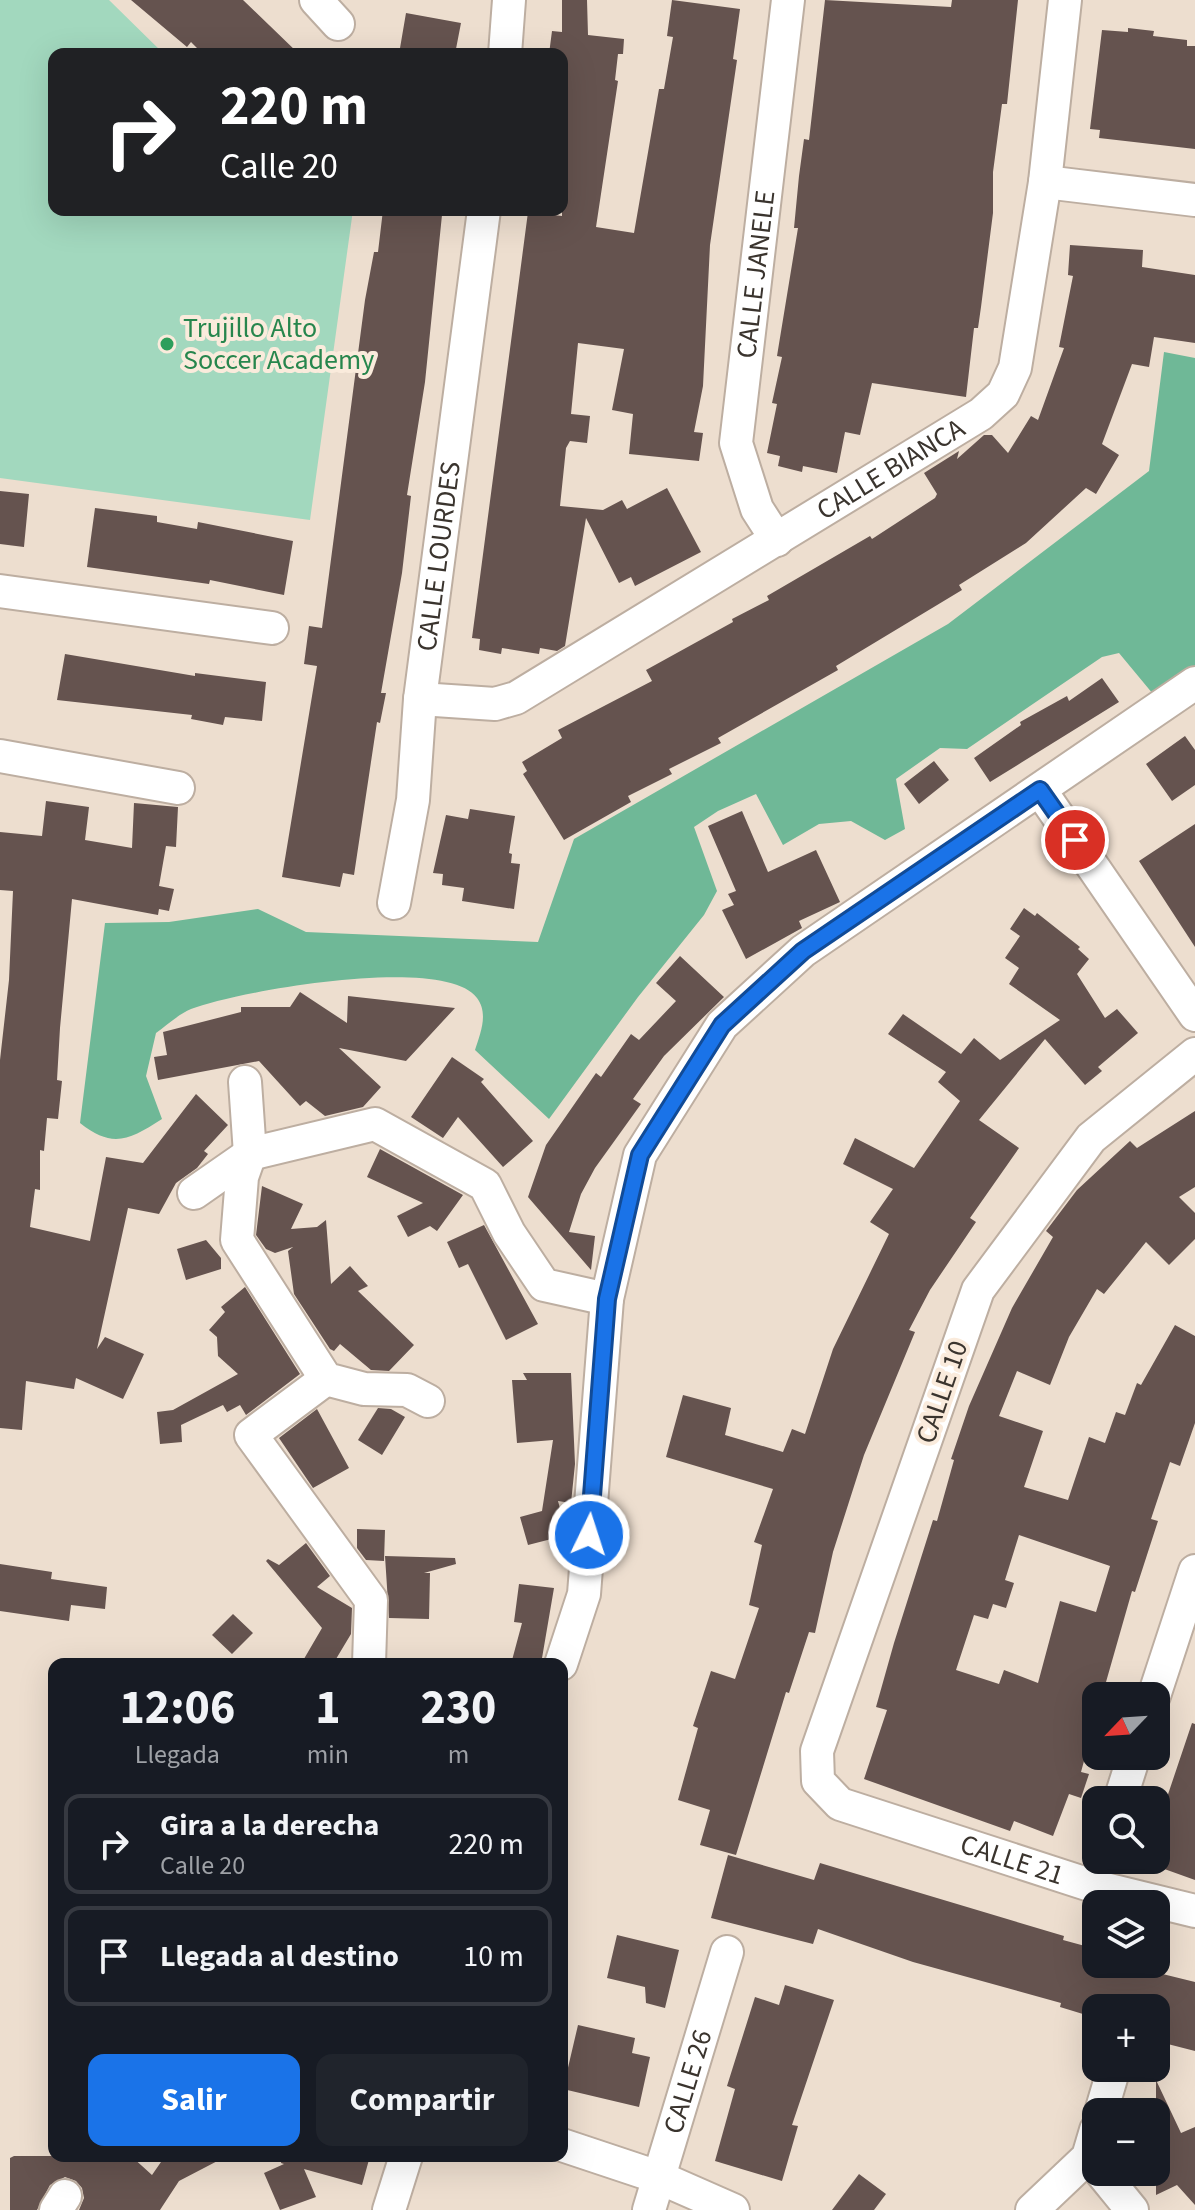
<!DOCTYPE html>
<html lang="es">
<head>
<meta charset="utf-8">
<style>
  :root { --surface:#171b24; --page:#20242c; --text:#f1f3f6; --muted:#9ea1a6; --line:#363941; --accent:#1a73e8 }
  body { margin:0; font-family:"Source Sans 3",sans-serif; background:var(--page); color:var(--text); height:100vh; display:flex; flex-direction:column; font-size:30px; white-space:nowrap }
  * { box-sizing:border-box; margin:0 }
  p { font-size:26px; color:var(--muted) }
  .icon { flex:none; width:44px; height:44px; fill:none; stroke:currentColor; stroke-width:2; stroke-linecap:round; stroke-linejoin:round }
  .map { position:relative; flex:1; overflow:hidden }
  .sheet { position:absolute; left:48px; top:1658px; width:520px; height:504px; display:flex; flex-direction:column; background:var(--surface); border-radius:16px; box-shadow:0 8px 32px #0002 }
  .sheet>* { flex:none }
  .guide { position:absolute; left:48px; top:48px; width:520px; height:168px; border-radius:16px; box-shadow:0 8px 32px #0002; background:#202124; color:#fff; overflow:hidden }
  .needle { width:52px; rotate:245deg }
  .controls { position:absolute; left:1082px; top:1682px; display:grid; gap:16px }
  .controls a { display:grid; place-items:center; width:88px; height:88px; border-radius:16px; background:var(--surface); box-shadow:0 8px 32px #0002; font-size:40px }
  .pin { position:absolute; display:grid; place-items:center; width:68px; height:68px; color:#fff; margin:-34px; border:4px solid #fff; border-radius:50%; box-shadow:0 2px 8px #0007 }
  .me { position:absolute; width:88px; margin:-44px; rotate:4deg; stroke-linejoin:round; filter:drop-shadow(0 0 6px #0008) }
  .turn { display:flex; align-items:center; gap:28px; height:168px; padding:0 40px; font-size:36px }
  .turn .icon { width:104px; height:104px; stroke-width:2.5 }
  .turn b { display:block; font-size:56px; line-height:68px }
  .eta { display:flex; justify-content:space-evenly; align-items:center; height:136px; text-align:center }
  .eta b { font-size:48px; font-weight:700; line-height:56px }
  .cta { display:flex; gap:16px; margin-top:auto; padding:16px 40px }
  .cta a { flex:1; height:92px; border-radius:16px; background:var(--accent); color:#fff; font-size:32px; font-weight:700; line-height:92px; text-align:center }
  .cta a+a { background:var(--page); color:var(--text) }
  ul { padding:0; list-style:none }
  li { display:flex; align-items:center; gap:24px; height:100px; margin:0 16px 12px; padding:0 24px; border:4px solid var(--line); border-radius:16px }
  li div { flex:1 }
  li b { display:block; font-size:30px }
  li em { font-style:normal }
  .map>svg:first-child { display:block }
</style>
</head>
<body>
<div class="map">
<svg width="1195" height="2210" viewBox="0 0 1195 2210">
  <rect width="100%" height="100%" fill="#eddecf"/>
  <!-- green -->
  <path fill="#a2d8be" d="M0 0H109L164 54H54V210H353L310 520 0 478Z"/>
  <!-- forest -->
  <path fill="#6fb897" d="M1164 352 1195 358V666L1153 694 1119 653 1102 657 967 749 940 748 896 779 905 829 885 840 851 821 819 824 783 845 756 794 718 811 694 827 717 891 704 915 638 997 549 1119 475 1050C480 1034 489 1014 477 998 445 954 238 991 191 1009 179 1014 167 1025 156 1033L146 1076 162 1119C129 1140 113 1149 80 1123L105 923 169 922 258 909 306 932 538 942 574 839 948 624 1149 471Z"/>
  <!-- building -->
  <path fill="#65534f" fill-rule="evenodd" d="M131 0H243L299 54H203L191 42 187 47Z
    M562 0H587L588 35 624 39 623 54H618L615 80 618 81 596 227 634 233 659 89H664L673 37 667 36 672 0 740 9 733 59 737 60 710 245 703 386 694 432 703 433 699 461 629 454 633 414 612 410 624 349 578 343 571 414 590 416 587 443 570 441 566 448 560 506 603 510 622 500 627 509 667 488 701 552 635 586 631 577 619 583 586 518 565 646 557 651 540 648 539 654 502 648 501 654 479 650 480 639 472 638 528 212 562 216V54H549L552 31 562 32Z
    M825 0 951 7 952 0H1018L1007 104H1002L993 172V213L981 307 978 328H974L966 397 872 383 860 435 845 432 837 473 803 466 802 472 778 466 780 456 767 453 777 404 772 403 782 357 777 356 798 228H794L799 176 804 139 809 140Z
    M406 13 461 23 455 54H399Z
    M1128 28 1154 31 1153 36 1187 40V46H1195V149L1099 138 1100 130 1090 129 1102 30 1128 32Z
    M383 210 442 215 425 382 407 495 411 496 402 573 381 693H386L380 723 377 722 354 875 343 873 340 887 282 877 317 666 304 664 309 626 322 628 365 300 374 252H378Z
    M1070 245 1143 250 1142 267 1195 275V343L1154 337 1149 367 1132 364 1102 444 1119 455 1096 494 1086 488 1026 543 959 585 962 590 836 666 838 670 718 738 721 743 669 769 672 774 628 796 631 802 564 840 523 774 527 771 522 762 562 738 558 730 652 681 646 670 733 622 732 619 769 600 767 596 870 536 872 539 935 498 937 494 924 473 959 451 957 459 984 435H992L1008 453 1031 416 1038 420 1064 348 1059 347 1073 276 1068 275Z
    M0 491 29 494 24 547 0 544Z
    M95 508 157 516V522L197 529 198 522 293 541 284 595 210 580 209 584 87 567Z
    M65 654 195 676V673L266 682 262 721 225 717 223 725 191 719 192 715 57 700Z
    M1102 678 1119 702 990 782 974 758 1021 725 1020 722 1067 696 1069 701Z
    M1185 736 1195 750V785L1172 801 1146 764Z
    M934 761 949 780 919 804 904 784Z
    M46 801 89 807 85 840 132 848 134 803 178 807 176 847 166 846 159 886 174 889 169 911 159 909 158 915 72 899 60 1028 57 1080 62 1081 58 1119 47 1118 44 1151 40 1150V1190L35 1189 30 1227 90 1241 106 1157 143 1163 196 1094 228 1125 204 1151 208 1154 197 1168 176 1183 159 1214 128 1208 97 1349 105 1337 144 1354 123 1399 76 1378 74 1389 26 1381 22 1430 0 1428V1060L9 980 13 891 0 890V832L42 836Z
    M470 809 515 816 509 853 512 854 511 863 520 864 514 909 462 901 464 888 442 885 443 874 433 873 446 815 468 819Z
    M742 811 768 872 816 850 840 902 799 921 802 928 746 959 722 910 734 905 728 894 736 891 708 826Z
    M1195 824V947L1139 861Z
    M1024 908 1035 916 1037 913 1080 947 1078 949 1089 959 1077 974 1105 1018 1117 1009 1138 1033 1098 1067 1102 1071 1085 1085 1045 1039 979 1120 1019 1148 970 1218 976 1222 930 1290 909 1330 915 1332 864 1455 833 1552 815 1633 809 1632 789 1693 786 1692 736 1855 700 1845 710 1810 678 1800 698 1728 693 1726 711 1671 735 1679 759 1608 749 1605 762 1545 754 1542 773 1489 666 1457 683 1395 731 1408 725 1435 783 1452 792 1429 805 1434 833 1349 889 1234 870 1222 893 1189 843 1164 855 1138 914 1168 960 1101 938 1082 946 1072 888 1034 903 1014 961 1054 974 1038 1000 1060 1060 1020 1009 984 1019 968 1005 958 1020 936 1010 929Z
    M680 956 724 997 664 1056 633 1099 641 1104 595 1168 581 1194 569 1232 595 1236 591 1270 528 1197 546 1145 596 1073 601 1077 631 1034 639 1040 676 1001 656 983Z
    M300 992 347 1023 348 996 455 1008 406 1061 339 1048 381 1087 363 1107 325 1116 306 1101 300 1106 259 1061 158 1080 154 1057 167 1055 163 1032 241 1012V1007H290Z
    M452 1057 484 1079 481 1082 533 1141 503 1167 458 1117 443 1138 411 1117Z
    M1195 1111V1187L1179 1197 1195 1213V1239L1169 1265 1146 1242 1104 1294 1097 1289 1069 1337 1050 1385 1017 1371 999 1416 1043 1431 1024 1487 1068 1500 1089 1437 1105 1443 1116 1412 1125 1415 1137 1383 1141 1385 1175 1325 1195 1336V1423L1180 1466 1170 1462 1151 1519 1158 1521 1135 1592 1132 1591 1102 1696H1096V1717L1081 1772 1089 1774 1081 1798 1069 1794 1053 1836 1014 1821 1010 1831 864 1779 887 1710 876 1707 894 1643 933 1520 937 1521 954 1460 951 1459 969 1406 1012 1308 1053 1237 1046 1231 1077 1190 1130 1141 1137 1148ZM1019 1535 1110 1566 1096 1612 1060 1601 1038 1683 1004 1670 999 1684 956 1670 974 1615 988 1619 993 1604 1006 1608 1014 1583 1005 1580Z
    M380 1149 463 1195 437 1231 430 1226 408 1237 397 1216 423 1203 367 1177Z
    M262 1186 303 1204 291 1229 317 1227 326 1220 331 1284 350 1266 368 1286 358 1291 414 1345 389 1371 371 1370 340 1344 334 1351 330 1349 294 1294 288 1251 293 1247 275 1253 266 1249 256 1235Z
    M484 1225 538 1324 506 1340 468 1264 459 1268 447 1242Z
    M206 1240 221 1258V1269L186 1280 177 1249Z
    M245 1287 300 1374 246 1415 240 1405 227 1412 223 1405 181 1425 182 1442 160 1444 157 1412 173 1410 238 1374 218 1356 217 1337 209 1330 225 1312 221 1307Z
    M523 1373H571L575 1464 571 1503 558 1501 567 1535 528 1545 520 1517 542 1511 553 1440 517 1443 512 1380H527Z
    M378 1408 391 1409 405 1417 382 1455 358 1440Z
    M317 1409 349 1468 313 1488 279 1438Z
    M357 1529 385 1530 384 1561 366 1560 357 1548Z
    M306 1543 330 1576 317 1587 352 1608 351 1634 333 1664H301L322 1628 266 1561 268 1559 279 1565Z
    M385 1556 455 1558 456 1564 424 1573H430L429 1619 389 1618Z
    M0 1564 52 1572 51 1579 107 1587 105 1609 71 1605 69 1621 0 1611Z
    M519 1584 554 1588 541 1664H511L522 1623 514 1622Z
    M233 1614 253 1633 232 1654 212 1635Z
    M1192 1723 1195 1724V1880L1156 1866V1830Z
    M728 1855 814 1880 820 1863 1064 1936 1063 1940 1096 1949V1964H1122L1195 1982V2051L1156 2041V2008H1096V2018L1060 2007 1061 2003 913 1962 818 1929 813 1944 711 1918Z
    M617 1935 679 1950 665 2008 646 2003 645 1987 607 1978Z
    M785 1985 834 2000 792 2125 798 2126 782 2181 715 2161 735 2089 727 2086 755 1997 779 2005Z
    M578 2025 635 2038 632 2053 650 2057 639 2107 563 2089Z
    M1156 2080 1181 2133 1195 2127V2205L1177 2185 1156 2195Z
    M14 2156H131L152 2175 161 2162 172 2156H227L179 2181 160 2210H79L84 2198 82 2188 76 2181 65 2177 50 2185 37 2210H10V2158Z
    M282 2156H370L362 2185 304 2169 316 2197 280 2210 264 2173 284 2164 281 2163Z
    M859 2174 886 2194 874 2210H832Z"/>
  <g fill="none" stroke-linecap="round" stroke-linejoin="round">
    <defs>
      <g id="minor">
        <path d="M316 0 338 24"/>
        <path d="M505 54 509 0"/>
        <path d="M1045 182 1195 200"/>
        <path id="s1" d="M777 540 757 509 736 443 788 0"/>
        <path d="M0 591 272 628"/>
        <path id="s2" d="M420 699 495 704 516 698 981 414 1003 394 1015 368 1045 182 1065 0"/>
        <path d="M0 756 178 788"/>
        <path d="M1040 790 1195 1015"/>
        <path id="s3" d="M394 903 413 800 420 699 484 210"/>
        <path id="s4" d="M1195 1054 1091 1138 978 1290 817 1751 818 1781 840 1804 1093 1886 1195 1911"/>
        <path d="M245 1082 250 1154 242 1177 237 1240 326 1379 364 1389 407 1390 428 1401"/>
        <path d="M194 1193 250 1154 375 1124 485 1185 509 1233 544 1285 607 1299"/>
        <path d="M326 1379 251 1435 371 1600 369 1664"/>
        <path d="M561 1664 584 1594 607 1299 640 1155 722 1025 803 951 1195 683"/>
        <path d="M1154 1696 1195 1571"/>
        <path d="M1120 1800 1134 1756"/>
        <path d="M1101 2112 1114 2068"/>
        <path d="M562 2145 658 2177 733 2210"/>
        <path d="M1101 2172 1132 2210"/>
        <path d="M56 2210 65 2196"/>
        <path d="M389 2210 406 2156"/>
        <path id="s5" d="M649 2210 727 1952"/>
        <path d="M1032 2210 1088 2157 1096 2130"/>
      </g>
    </defs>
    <!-- minor casing -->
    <use href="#minor" stroke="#bdaea1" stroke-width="36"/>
    <!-- minor -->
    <use href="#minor" stroke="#fff" stroke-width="32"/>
  </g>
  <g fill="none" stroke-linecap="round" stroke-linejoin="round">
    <defs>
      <path id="route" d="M589 1535 607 1299 640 1155 722 1025 803 951 1040 790 1075 840"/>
    </defs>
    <!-- route casing -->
    <use href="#route" stroke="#114b97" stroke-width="20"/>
    <!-- route -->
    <use href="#route" stroke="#1a73e8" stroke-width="14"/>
  </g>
  <!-- markers -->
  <circle fill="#2e9e5b" stroke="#faebdc" stroke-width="3" cx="167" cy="344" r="8"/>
  <g text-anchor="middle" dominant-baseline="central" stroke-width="8" stroke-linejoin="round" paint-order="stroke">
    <!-- street labels -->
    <g font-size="28" fill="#3a342e" stroke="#faebdc">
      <text stroke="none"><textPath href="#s1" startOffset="276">CALLE JANELE</textPath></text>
      <text stroke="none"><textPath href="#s2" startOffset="536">CALLE BIANCA</textPath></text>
      <text stroke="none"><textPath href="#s3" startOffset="350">CALLE LOURDES</textPath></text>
      <text transform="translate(942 1392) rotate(-71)">CALLE 10</text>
      <text stroke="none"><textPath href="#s4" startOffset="1054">CALLE 21</textPath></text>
      <text stroke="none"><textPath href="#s5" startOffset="134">CALLE 26</textPath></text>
    </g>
    <!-- leisure labels -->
    <g font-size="28" fill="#27864d" stroke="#faebdc" text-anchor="start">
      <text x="183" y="328">Trujillo Alto<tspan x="183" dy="32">Soccer Academy</tspan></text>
    </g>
  </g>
</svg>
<div class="controls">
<a><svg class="needle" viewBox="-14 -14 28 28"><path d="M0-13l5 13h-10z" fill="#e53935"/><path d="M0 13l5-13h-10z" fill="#9ea1a6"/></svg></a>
<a><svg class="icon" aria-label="search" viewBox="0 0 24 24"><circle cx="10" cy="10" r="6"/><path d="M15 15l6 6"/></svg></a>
<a><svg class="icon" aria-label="layers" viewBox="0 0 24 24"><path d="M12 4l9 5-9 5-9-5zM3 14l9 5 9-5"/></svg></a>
<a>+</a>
<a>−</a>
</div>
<div class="pin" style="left:1075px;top:840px;background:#d93025"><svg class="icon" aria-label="arrive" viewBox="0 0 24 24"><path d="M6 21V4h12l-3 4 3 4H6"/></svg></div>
<svg class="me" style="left:589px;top:1535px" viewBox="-20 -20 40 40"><circle r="17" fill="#1a73e8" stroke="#fff" stroke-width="3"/><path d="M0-11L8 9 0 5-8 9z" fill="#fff"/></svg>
<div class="guide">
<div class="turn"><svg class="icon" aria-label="right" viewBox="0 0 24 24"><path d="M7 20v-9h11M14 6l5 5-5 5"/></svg><div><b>220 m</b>Calle 20</div></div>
</div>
<section class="sheet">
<div class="eta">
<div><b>12:06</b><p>Llegada</p></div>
<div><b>1</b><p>min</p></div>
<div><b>230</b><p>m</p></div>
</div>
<ul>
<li><svg class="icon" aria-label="right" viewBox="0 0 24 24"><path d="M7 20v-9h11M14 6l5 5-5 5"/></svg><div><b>Gira a la derecha</b><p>Calle 20</p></div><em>220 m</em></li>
<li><svg class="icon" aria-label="arrive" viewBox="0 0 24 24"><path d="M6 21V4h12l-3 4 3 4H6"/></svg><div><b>Llegada al destino</b></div><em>10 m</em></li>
</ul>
<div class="cta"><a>Salir</a><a>Compartir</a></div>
</section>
</div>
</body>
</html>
